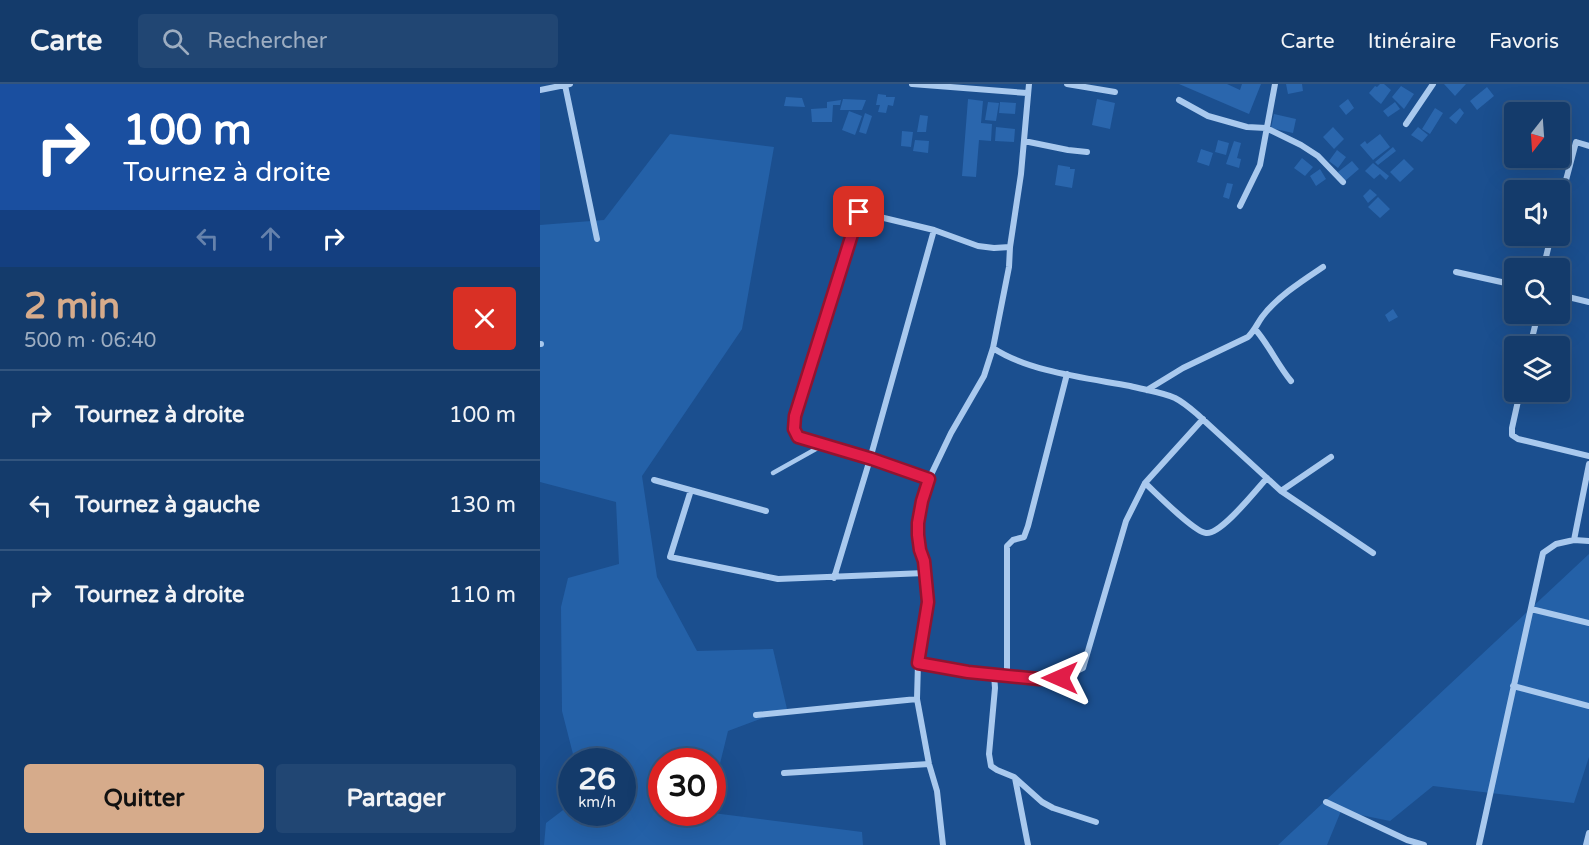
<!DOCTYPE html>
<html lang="fr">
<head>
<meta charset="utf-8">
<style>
  :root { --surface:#143b6b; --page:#214673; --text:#f1f3f6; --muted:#9dadc1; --line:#33557e; --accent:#d6ab8b }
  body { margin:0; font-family:"Varela Round",sans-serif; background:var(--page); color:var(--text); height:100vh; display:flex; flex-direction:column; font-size:22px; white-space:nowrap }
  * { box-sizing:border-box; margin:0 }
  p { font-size:20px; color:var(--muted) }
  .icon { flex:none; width:33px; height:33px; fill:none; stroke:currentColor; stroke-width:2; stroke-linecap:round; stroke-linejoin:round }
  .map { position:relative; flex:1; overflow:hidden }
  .panel { display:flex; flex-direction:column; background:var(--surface); width:540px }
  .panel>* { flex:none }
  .banner { background:#1a4fa0; color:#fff; overflow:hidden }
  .needle { width:39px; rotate:197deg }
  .buttons { position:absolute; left:964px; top:18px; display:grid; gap:12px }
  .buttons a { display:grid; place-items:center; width:66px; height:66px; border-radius:6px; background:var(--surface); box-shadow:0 6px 24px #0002,0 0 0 2px var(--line); font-size:30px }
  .speed { position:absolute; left:18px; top:664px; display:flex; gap:12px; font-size:30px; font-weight:700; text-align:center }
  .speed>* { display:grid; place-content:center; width:78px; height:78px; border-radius:50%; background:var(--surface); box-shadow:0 6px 24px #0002,0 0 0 2px var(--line); line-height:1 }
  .speed small { font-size:15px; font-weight:400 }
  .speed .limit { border:9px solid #d22; background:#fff; color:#111 }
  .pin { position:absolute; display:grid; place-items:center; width:51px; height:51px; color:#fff; margin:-26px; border-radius:12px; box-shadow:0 3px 9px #0006 }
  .me { position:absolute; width:66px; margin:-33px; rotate:270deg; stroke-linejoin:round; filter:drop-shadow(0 0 4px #0008) }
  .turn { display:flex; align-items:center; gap:21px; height:126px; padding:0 24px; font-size:27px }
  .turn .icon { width:78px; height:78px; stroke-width:2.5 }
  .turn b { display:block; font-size:42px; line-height:51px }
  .lanes { display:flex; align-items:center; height:57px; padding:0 24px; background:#0003; justify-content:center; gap:30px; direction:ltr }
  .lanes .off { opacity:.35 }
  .round { display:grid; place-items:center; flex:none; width:63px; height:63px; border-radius:6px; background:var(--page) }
  .summary { display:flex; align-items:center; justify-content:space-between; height:102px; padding:0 24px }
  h1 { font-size:36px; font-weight:800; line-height:45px; color:var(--accent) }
  .action { display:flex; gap:12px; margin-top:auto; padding:12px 24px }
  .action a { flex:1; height:69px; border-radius:6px; background:var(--accent); color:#111; font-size:24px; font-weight:800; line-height:69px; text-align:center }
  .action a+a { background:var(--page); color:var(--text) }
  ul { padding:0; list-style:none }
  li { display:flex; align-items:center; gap:18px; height:90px; padding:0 24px; border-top:2px solid var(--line) }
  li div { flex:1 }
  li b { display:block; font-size:22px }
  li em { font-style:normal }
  header { display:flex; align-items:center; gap:36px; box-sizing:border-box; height:84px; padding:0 30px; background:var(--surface); border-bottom:2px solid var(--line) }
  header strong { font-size:28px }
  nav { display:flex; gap:33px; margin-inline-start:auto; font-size:21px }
  .search { width:420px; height:54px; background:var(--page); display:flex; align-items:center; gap:15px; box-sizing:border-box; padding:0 21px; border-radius:6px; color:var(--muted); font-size:22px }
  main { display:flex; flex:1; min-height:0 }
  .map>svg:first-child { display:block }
</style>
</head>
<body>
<header>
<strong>Carte</strong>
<div class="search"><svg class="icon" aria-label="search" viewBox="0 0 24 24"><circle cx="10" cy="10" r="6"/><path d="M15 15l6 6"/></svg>Rechercher</div>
<nav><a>Carte</a><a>Itinéraire</a><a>Favoris</a></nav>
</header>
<main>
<section class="panel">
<div class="banner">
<div class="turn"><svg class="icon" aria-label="right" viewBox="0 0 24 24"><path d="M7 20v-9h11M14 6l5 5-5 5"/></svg><div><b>100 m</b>Tournez à droite</div></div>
<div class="lanes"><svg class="icon off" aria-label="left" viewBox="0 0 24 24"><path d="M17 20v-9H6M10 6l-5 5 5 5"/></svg><svg class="icon off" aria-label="ahead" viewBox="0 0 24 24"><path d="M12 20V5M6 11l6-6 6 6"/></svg><svg class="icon" aria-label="right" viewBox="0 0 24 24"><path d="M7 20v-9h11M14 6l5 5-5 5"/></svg></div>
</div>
<div class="summary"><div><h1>2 min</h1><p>500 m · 06:40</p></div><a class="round" style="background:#d93025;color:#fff"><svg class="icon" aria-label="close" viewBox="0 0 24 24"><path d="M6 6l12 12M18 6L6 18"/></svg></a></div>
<ul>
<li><svg class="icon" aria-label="right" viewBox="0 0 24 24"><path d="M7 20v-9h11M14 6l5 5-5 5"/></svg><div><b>Tournez à droite</b></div><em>100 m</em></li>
<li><svg class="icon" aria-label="left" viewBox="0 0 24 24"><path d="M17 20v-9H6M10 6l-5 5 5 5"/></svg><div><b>Tournez à gauche</b></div><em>130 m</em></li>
<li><svg class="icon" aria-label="right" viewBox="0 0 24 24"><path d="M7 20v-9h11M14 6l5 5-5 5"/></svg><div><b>Tournez à droite</b></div><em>110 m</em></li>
</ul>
<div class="action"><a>Quitter</a><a>Partager</a></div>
</section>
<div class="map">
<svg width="1049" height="761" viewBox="0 0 1049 761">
  <rect width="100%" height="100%" fill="#1b4f8f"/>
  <!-- green -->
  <path fill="#2461a8" d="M130 50 234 63 202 245 102 392 117 493 157 567 233 565 247 625 188 647 173 708 172 678H122V729H173L322 748 323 761H4L6 739 31 720 32 729H82V678H35L22 627 21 523 28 494 79 480 76 418 0 398V141L64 136Z
    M1049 470V673L1034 719 893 702 850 737 801 727 787 761H738Z"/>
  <!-- building -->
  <path fill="#2a66ad" d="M639 0H687L700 6 702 0H721L709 30Z
    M746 0H762L763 7 748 10Z
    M840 0H844L851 6 841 20 836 16 829 9 835 2 837 3Z
    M904 0H926L915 12Z
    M861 2 874 10 864 25 852 13Z
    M947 3 954 12 937 26 930 17Z
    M338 10 346 11V13H355L353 22 348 21 346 29 338 28 340 21H336Z
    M246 13 262 14 265 23 244 22Z
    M303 15 326 16 322 26H300Z
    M428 15 443 17 441 39 452 40 451 57 439 56 436 93 422 92Z
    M557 15 575 19 570 45 552 41Z
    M808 15 814 24 806 31 799 22Z
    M301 16 300 21H293L292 38H272L271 25 287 24V18Z
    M448 18 459 19 456 37 445 36Z
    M460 18 476 19 475 30 459 29Z
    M855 18 860 25 848 33 843 27Z
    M895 24 903 29 890 50 882 45Z
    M920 24 924 29 916 40 909 34Z
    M309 27 322 32 315 51 302 46Z
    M325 29 332 32 326 50 319 48Z
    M734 30 756 35 753 49 731 44Z
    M380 31 388 32 386 48H377Z
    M456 43 475 45 474 58 455 57Z
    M793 43 804 55 794 65 783 53Z
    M878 43 888 51 882 58 871 51Z
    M362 47 373 48 371 63 361 62Z
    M840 50 850 63 833 76 820 61 825 57 827 60Z
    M375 56 389 57 388 69 373 67Z
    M678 56 689 59 686 71 675 68Z
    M694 57 701 59 697 74 701 75 699 84 686 80Z
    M853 63 856 67 838 81 835 78Z
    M661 65 673 69 669 82 657 78Z
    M797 66 806 73 798 84 789 77Z
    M762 74 773 83 765 92 754 84Z
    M864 75 874 85 860 98 850 88Z
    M812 77 819 85 805 97 798 88Z
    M833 79 849 92 846 96 840 90 834 95 825 87Z
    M518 81 530 83V85H535L532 104 515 101Z
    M780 85 786 95 776 102 770 92Z
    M687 99 693 100 689 115 683 113Z
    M830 105 837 111 828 119 823 112Z
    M838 113 850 125 840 134 828 123Z
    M853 225 858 233 849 238 845 231Z"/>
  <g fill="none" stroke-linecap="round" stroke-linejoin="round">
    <!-- lane -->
    <path stroke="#a9c9ee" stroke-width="4.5" d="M233 389 283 361"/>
    <!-- street -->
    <path stroke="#a9c9ee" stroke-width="6" d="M372 0 487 9
      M527 0 575 8
      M25 1 57 155
      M0 6 30 0
      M639 16 668 32 707 43 726 44 761 61 778 72 803 98
      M866 40 893 0
      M484 57 528 66 547 68
      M1020 119 1036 58 1049 62
      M700 122 720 81 735 0
      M1005 184 1006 173 1011 152
      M916 188 975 201
      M1020 211 1049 218
      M715 245C729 261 737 280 751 297
      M0 260H1
      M990 262 998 230
      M453 264C489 288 547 294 590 302 605 306 621 308 635 314 643 318 650 324 657 330L741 407 833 469
      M607 306 643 284 708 253C715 246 717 240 722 233 737 213 762 197 783 183
      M980 308 972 344V351L978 355 1049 372
      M389 395 332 375 258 353 254 345 255 331 319 128 394 146 438 162 454 164 470 163
      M114 396 226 427
      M605 399C616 409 654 448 666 449 681 451 716 406 727 394
      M151 406 130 473 238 495 385 489
      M741 407 791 373
      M1034 456 1049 457
      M294 494 330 375 394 146
      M991 525 1049 539
      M378 579 427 588 454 590 455 604 449 670 451 682 457 686 474 693 502 718 513 724 556 738
      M454 590C486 593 514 601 543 584L586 437 605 399 663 335
      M467 592V462L473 456 484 453 488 442 527 290
      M973 602 1049 622
      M216 631 377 615
      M244 689 389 680
      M475 694 488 761
      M786 718 867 756 884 761
      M403 761 397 707 389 680 377 615 378 579 388 517 384 477 378 451V439L382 417 389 395 411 349 444 292 453 264 469 183 470 163 481 90 489 0
      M939 761 1003 469 1016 460 1034 456 1049 380
      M1046 761 1049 749"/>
  </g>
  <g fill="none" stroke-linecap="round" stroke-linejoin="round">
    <defs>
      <path id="route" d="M319 128 255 332 254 345 258 353 332 375 389 395 382 417 378 439V451L380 466 384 477 388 518 378 579 428 588 499 595 520 594"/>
    </defs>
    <!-- route casing -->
    <use href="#route" stroke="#92132f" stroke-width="15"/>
    <!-- route -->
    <use href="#route" stroke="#e11d48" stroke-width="10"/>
  </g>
</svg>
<div class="buttons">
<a><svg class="needle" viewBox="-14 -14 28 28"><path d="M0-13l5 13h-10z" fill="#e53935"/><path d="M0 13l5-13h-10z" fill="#9dadc1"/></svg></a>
<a><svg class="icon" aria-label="sound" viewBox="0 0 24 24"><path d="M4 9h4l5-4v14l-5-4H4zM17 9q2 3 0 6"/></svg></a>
<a><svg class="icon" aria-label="search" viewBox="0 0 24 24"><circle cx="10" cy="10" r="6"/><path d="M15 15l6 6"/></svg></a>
<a><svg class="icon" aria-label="layers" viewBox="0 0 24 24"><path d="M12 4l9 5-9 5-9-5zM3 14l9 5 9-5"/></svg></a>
</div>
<div class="speed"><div>26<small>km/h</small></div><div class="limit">30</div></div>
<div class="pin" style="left:319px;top:128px;background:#d93025"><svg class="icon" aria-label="arrive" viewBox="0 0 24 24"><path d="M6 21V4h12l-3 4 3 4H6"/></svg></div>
<svg class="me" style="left:520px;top:594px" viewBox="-20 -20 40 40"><path d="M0-17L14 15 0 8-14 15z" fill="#e11d48" stroke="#fff" stroke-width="4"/></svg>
</div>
</main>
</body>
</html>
